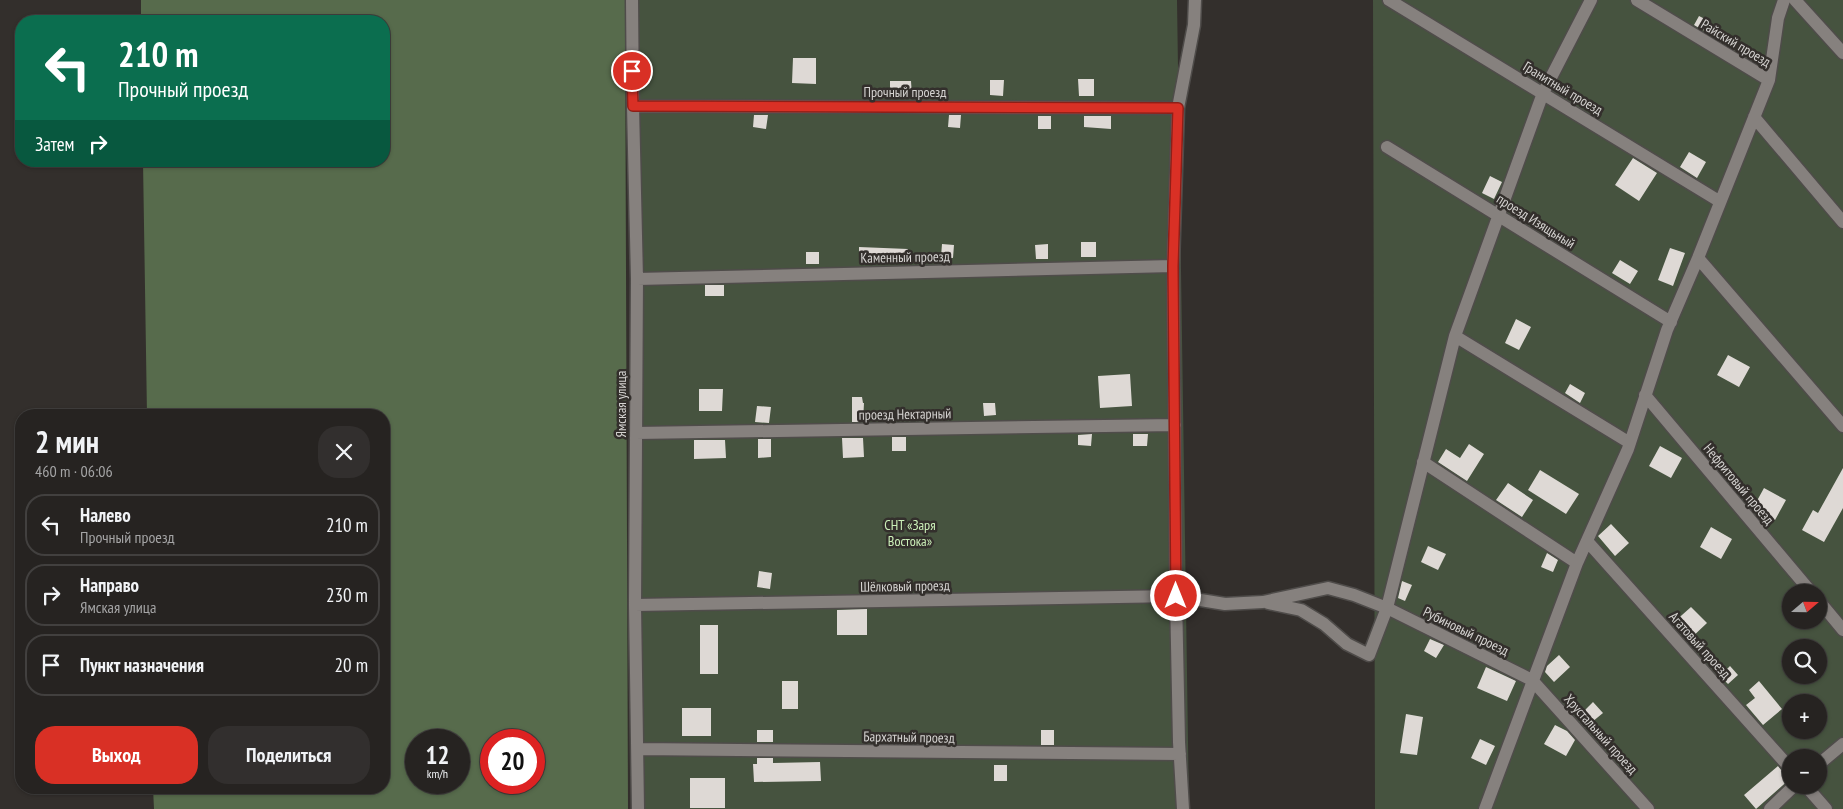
<!DOCTYPE html>
<html lang="ru">
<head>
<meta charset="utf-8">
<style>
  :root { --surface:#262321; --page:#322f2e; --text:#f1f3f6; --muted:#a4a4a5; --line:#42403f; --accent:#d93025 }
  body { margin:0; font-family:"PT Sans Narrow",sans-serif; background:var(--page); color:var(--text); height:100vh; display:flex; flex-direction:column; font-size:19px; white-space:nowrap }
  * { box-sizing:border-box; margin:0 }
  p { font-size:16px; color:var(--muted) }
  .icon { flex:none; width:28px; height:28px; fill:none; stroke:currentColor; stroke-width:2; stroke-linecap:round; stroke-linejoin:round }
  .map { position:relative; flex:1; overflow:hidden }
  .side { position:absolute; left:15px; top:409px; width:375px; height:385px; display:flex; flex-direction:column; background:var(--surface); border-radius:20px; box-shadow:0 1px 4px #0004,0 0 0 1px var(--line) }
  .side>* { flex:none }
  .banner { position:absolute; left:15px; top:15px; width:375px; height:152px; border-radius:20px; box-shadow:0 1px 4px #0004,0 0 0 1px var(--line); background:#0b6e4f; color:#fff; overflow:hidden }
  .needle { width:32px; rotate:70deg }
  .fabs { position:absolute; left:1782px; top:584px; display:grid; gap:10px }
  .fabs a { display:grid; place-items:center; width:45px; height:45px; border-radius:50%; background:var(--surface); box-shadow:0 1px 4px #0004,0 0 0 1px var(--line); font-size:25px }
  .speed { position:absolute; left:405px; top:729px; display:flex; gap:10px; font-size:25px; font-weight:700; text-align:center }
  .speed>* { display:grid; place-content:center; width:65px; height:65px; border-radius:50%; background:var(--surface); box-shadow:0 1px 4px #0004,0 0 0 1px var(--line); line-height:1 }
  .speed small { font-size:12px; font-weight:400 }
  .speed .limit { border:8px solid #d22; background:#fff; color:#111 }
  .pin { position:absolute; display:grid; place-items:center; width:42px; height:42px; color:#fff; margin:-21px; border:2px solid #fff; border-radius:50%; box-shadow:0 1px 5px #0007 }
  .me { position:absolute; width:55px; margin:-28px; rotate:0deg; stroke-linejoin:round; filter:drop-shadow(0 0 4px #0008) }
  .turn { display:flex; align-items:center; gap:18px; height:105px; padding:0 20px; font-size:22px }
  .turn .icon { width:65px; height:65px; stroke-width:2.5 }
  .turn b { display:block; font-size:35px; line-height:42px }
  .then { display:flex; align-items:center; height:48px; padding:0 20px; background:#0003; gap:10px; font-size:19px }
  .round { display:grid; place-items:center; flex:none; width:52px; height:52px; border-radius:20px; background:var(--page) }
  .summary { display:flex; align-items:center; justify-content:space-between; height:85px; padding:0 20px }
  h1 { font-size:30px; font-weight:800; line-height:38px }
  .primary-button { display:flex; gap:10px; margin-top:auto; padding:10px 20px }
  .primary-button a { flex:1; height:58px; border-radius:20px; background:var(--accent); color:#fff; font-size:20px; font-weight:800; line-height:58px; text-align:center }
  .primary-button a+a { background:var(--page); color:var(--text) }
  ul { padding:0; list-style:none }
  li { display:flex; align-items:center; gap:15px; height:62px; margin:0 10px 8px; padding:0 10px; border:2px solid var(--line); border-radius:20px }
  li div { flex:1 }
  li b { display:block; font-size:19px }
  li em { font-style:normal }
  .map>svg:first-child { display:block }
</style>
</head>
<body>
<div class="map">
<svg width="1843" height="809" viewBox="0 0 1843 809">
  <rect width="100%" height="100%" fill="#332f2c"/>
  <!-- green -->
  <path fill="#46533f" fill-rule="evenodd" d="M632 0H1177L1189 809H638Z
    M1373 0H1843V809H1375ZM1791 592H1819V620H1791ZM1791 648H1819V675H1791ZM1791 702H1819V730H1791ZM1791 758H1819V785H1791Z"/>
  <!-- forest -->
  <path fill="#576b4c" fill-rule="evenodd" d="M141 0H625L628 809H154L153 788H384V415H147L143 161H384V21H141ZM416 740H459V782H416ZM491 740H534V782H491Z"/>
  <!-- building -->
  <path fill="#ded9d5" d="M1699 16 1711 22 1706 32 1694 25Z
    M793 58H816V84L792 83Z
    M1078 79H1094V96H1079Z
    M990 80H1004L1003 96 990 95Z
    M890 81H911L912 96H890Z
    M754 115H768L766 129 753 127Z
    M949 115H961L960 128 948 127Z
    M1038 116H1051V129H1038Z
    M1084 116H1111V129L1084 127Z
    M1689 152 1706 162 1697 178 1680 167Z
    M1633 158 1657 173 1639 201 1615 185Z
    M1490 176 1502 182 1494 199 1482 193Z
    M1081 242H1096V257H1081Z
    M942 244 954 245 953 258 941 257Z
    M1048 244V259H1036L1035 245Z
    M859 247 908 249 906 263 859 262Z
    M1670 248 1685 253 1673 286 1658 280Z
    M806 252H819V264H806Z
    M1620 260 1638 271 1630 284 1612 273Z
    M705 285H724V296H705Z
    M1516 319 1531 327 1519 350 1505 343Z
    M1728 355 1750 367 1739 387 1717 375Z
    M1130 374 1132 406 1100 408 1098 376Z
    M1570 384 1585 393 1580 403 1565 393Z
    M699 389H723L722 411H699Z
    M852 397H862L863 403H864L863 422H852Z
    M983 403H995L996 415 984 416Z
    M757 406 771 407 769 423 755 422Z
    M1092 434 1091 446 1078 445V435Z
    M1133 434H1148L1147 446H1133Z
    M892 437H906V451H892Z
    M842 438H863L864 457 843 458Z
    M758 439H771V457L758 458Z
    M694 440H725L726 458 694 459Z
    M1469 444 1484 454 1467 481 1438 462 1446 449 1460 458Z
    M1660 446 1682 458 1671 478 1649 466Z
    M1843 468V508L1824 542 1802 530 1813 510 1818 513Z
    M1540 470 1579 494 1566 514 1528 490Z
    M1508 483 1533 500 1522 517 1496 500Z
    M1764 488 1786 500 1775 520 1753 508Z
    M1611 524 1629 543 1615 556 1598 536Z
    M1711 527 1732 539 1721 559 1700 547Z
    M1428 546 1446 554 1438 570 1421 562Z
    M1547 553 1558 560 1553 572 1541 567Z
    M759 571 772 573 770 589 757 587Z
    M1402 581 1412 585 1405 601 1398 598Z
    M1691 607 1707 623 1689 640 1673 623Z
    M867 609V635H837V610Z
    M700 625H718V674H700Z
    M1430 639 1444 645 1436 658 1424 651Z
    M1559 655 1570 667 1554 682 1545 672 1547 666Z
    M1730 666 1738 675 1728 684 1720 676Z
    M1486 667 1516 681 1507 701 1477 688Z
    M782 681H798V709H782Z
    M1759 681 1782 709 1763 725 1746 705 1755 698 1749 690Z
    M1593 702 1603 713 1592 722 1583 712Z
    M682 708H711V736H682Z
    M1406 714 1423 717 1417 755 1400 753Z
    M1555 725 1567 731 1575 740 1566 756 1544 744Z
    M757 730H773V742H757Z
    M1041 730H1054V745H1041Z
    M1480 739 1495 746 1486 765 1471 758Z
    M757 758H773V763L820 762 821 781 754 782 753 764H757Z
    M994 765H1007V781H994Z
    M1778 766 1785 775 1791 778 1756 809 1744 795Z
    M690 778H725V808H690Z"/>
  <g fill="none" stroke-linecap="round" stroke-linejoin="round">
    <defs>
      <path id="minor" d="M632 0 633 106 637 279 635 605 638 809
        M1389 0 1719 201
        M1637 0 1769 80
        M1795 0 1843 53
        M633 106 1178 108
        M1754 117 1843 222
        M1387 147 1671 322
        M1698 258 1843 426
        M637 279 1173 266
        M1455 336 1630 443
        M1645 395 1811 592
        M636 433 1175 425
        M1423 462 1577 563
        M1587 541 1791 769
        M1819 601 1843 630
        M1268 603 1301 610 1324 624 1347 644 1369 655 1387 608 1455 336 1543 93 1591 0
        M635 605 1176 596 1225 604 1263 602 1328 588 1354 595 1387 608 1532 680 1648 809
        M638 749 1180 754
        M1819 764 1843 744
        M1805 785 1826 809
        M1183 809 1179 742 1176 596 1173 266 1178 108 1194 25 1195 0
        M1485 809 1577 563 1628 449 1667 330 1698 258 1769 80 1778 18 1784 0
        M1770 809 1795 785"/>
    </defs>
    <!-- minor casing -->
    <use href="#minor" stroke="#4f4c4a" stroke-width="15"/>
    <!-- minor -->
    <use href="#minor" stroke="#86817e" stroke-width="12"/>
  </g>
  <g fill="none" stroke-linecap="round" stroke-linejoin="round">
    <defs>
      <path id="route" d="M632 71 633 106 1178 108 1173 266 1176 596"/>
    </defs>
    <!-- route casing -->
    <use href="#route" stroke="#8d1f18" stroke-width="12"/>
    <!-- route -->
    <use href="#route" stroke="#d93025" stroke-width="9"/>
  </g>
  <g text-anchor="middle" dominant-baseline="central" stroke-width="5" stroke-linejoin="round" paint-order="stroke">
    <!-- street labels -->
    <g font-size="14" fill="#d6d4d2" stroke="#332f2c">
      <text transform="translate(1736 43) rotate(31)">Райский проезд</text>
      <text transform="translate(1563 88) rotate(31)">Гранитный проезд</text>
      <text x="905" y="92">Прочный проезд</text>
      <text transform="translate(1536 221) rotate(32)">проезд Изящьный</text>
      <text transform="translate(905 257) rotate(-1)">Каменный проезд</text>
      <text transform="translate(621 404) rotate(-90)">Ямская улица</text>
      <text transform="translate(905 414) rotate(-1)">проезд Нектарный</text>
      <text transform="translate(1739 484) rotate(50)">Нефритовый проезд</text>
      <text transform="translate(905 586) rotate(-1)">Шёлковый проезд</text>
      <text transform="translate(1466 631) rotate(26)">Рубиновый проезд</text>
      <text transform="translate(1700 645) rotate(48)">Агатовый проезд</text>
      <text transform="translate(1601 734) rotate(48)">Хрустальный проезд</text>
      <text transform="translate(909 737) rotate(1)">Бархатный проезд</text>
    </g>
    <!-- park labels -->
    <g font-size="14" fill="#ccf0b9" stroke="#332f2c">
      <text x="910" y="525">СНТ «Заря<tspan x="910" dy="16">Востока»</tspan></text>
    </g>
  </g>
</svg>
<div class="fabs">
<a><svg class="needle" viewBox="-14 -14 28 28"><path d="M0-13l5 13h-10z" fill="#e53935"/><path d="M0 13l5-13h-10z" fill="#a4a4a5"/></svg></a>
<a><svg class="icon" aria-label="search" viewBox="0 0 24 24"><circle cx="10" cy="10" r="6"/><path d="M15 15l6 6"/></svg></a>
<a>+</a>
<a>−</a>
</div>
<div class="speed"><div>12<small>km/h</small></div><div class="limit">20</div></div>
<div class="pin" style="left:632px;top:71px;background:#d93025"><svg class="icon" aria-label="arrive" viewBox="0 0 24 24"><path d="M6 21V4h12l-3 4 3 4H6"/></svg></div>
<svg class="me" style="left:1176px;top:596px" viewBox="-20 -20 40 40"><circle r="17" fill="#d93025" stroke="#fff" stroke-width="3"/><path d="M0-11L8 9 0 5-8 9z" fill="#fff"/></svg>
<div class="banner">
<div class="turn"><svg class="icon" aria-label="left" viewBox="0 0 24 24"><path d="M17 20v-9H6M10 6l-5 5 5 5"/></svg><div><b>210 m</b>Прочный проезд</div></div>
<div class="then">Затем<svg class="icon" aria-label="right" viewBox="0 0 24 24"><path d="M7 20v-9h11M14 6l5 5-5 5"/></svg></div>
</div>
<section class="side">
<div class="summary"><div><h1>2 мин</h1><p>460 m · 06:06</p></div><a class="round"><svg class="icon" aria-label="close" viewBox="0 0 24 24"><path d="M6 6l12 12M18 6L6 18"/></svg></a></div>
<ul>
<li><svg class="icon" aria-label="left" viewBox="0 0 24 24"><path d="M17 20v-9H6M10 6l-5 5 5 5"/></svg><div><b>Налево</b><p>Прочный проезд</p></div><em>210 m</em></li>
<li><svg class="icon" aria-label="right" viewBox="0 0 24 24"><path d="M7 20v-9h11M14 6l5 5-5 5"/></svg><div><b>Направо</b><p>Ямская улица</p></div><em>230 m</em></li>
<li><svg class="icon" aria-label="arrive" viewBox="0 0 24 24"><path d="M6 21V4h12l-3 4 3 4H6"/></svg><div><b>Пункт назначения</b></div><em>20 m</em></li>
</ul>
<div class="primary-button"><a>Выход</a><a>Поделиться</a></div>
</section>
</div>
</body>
</html>
